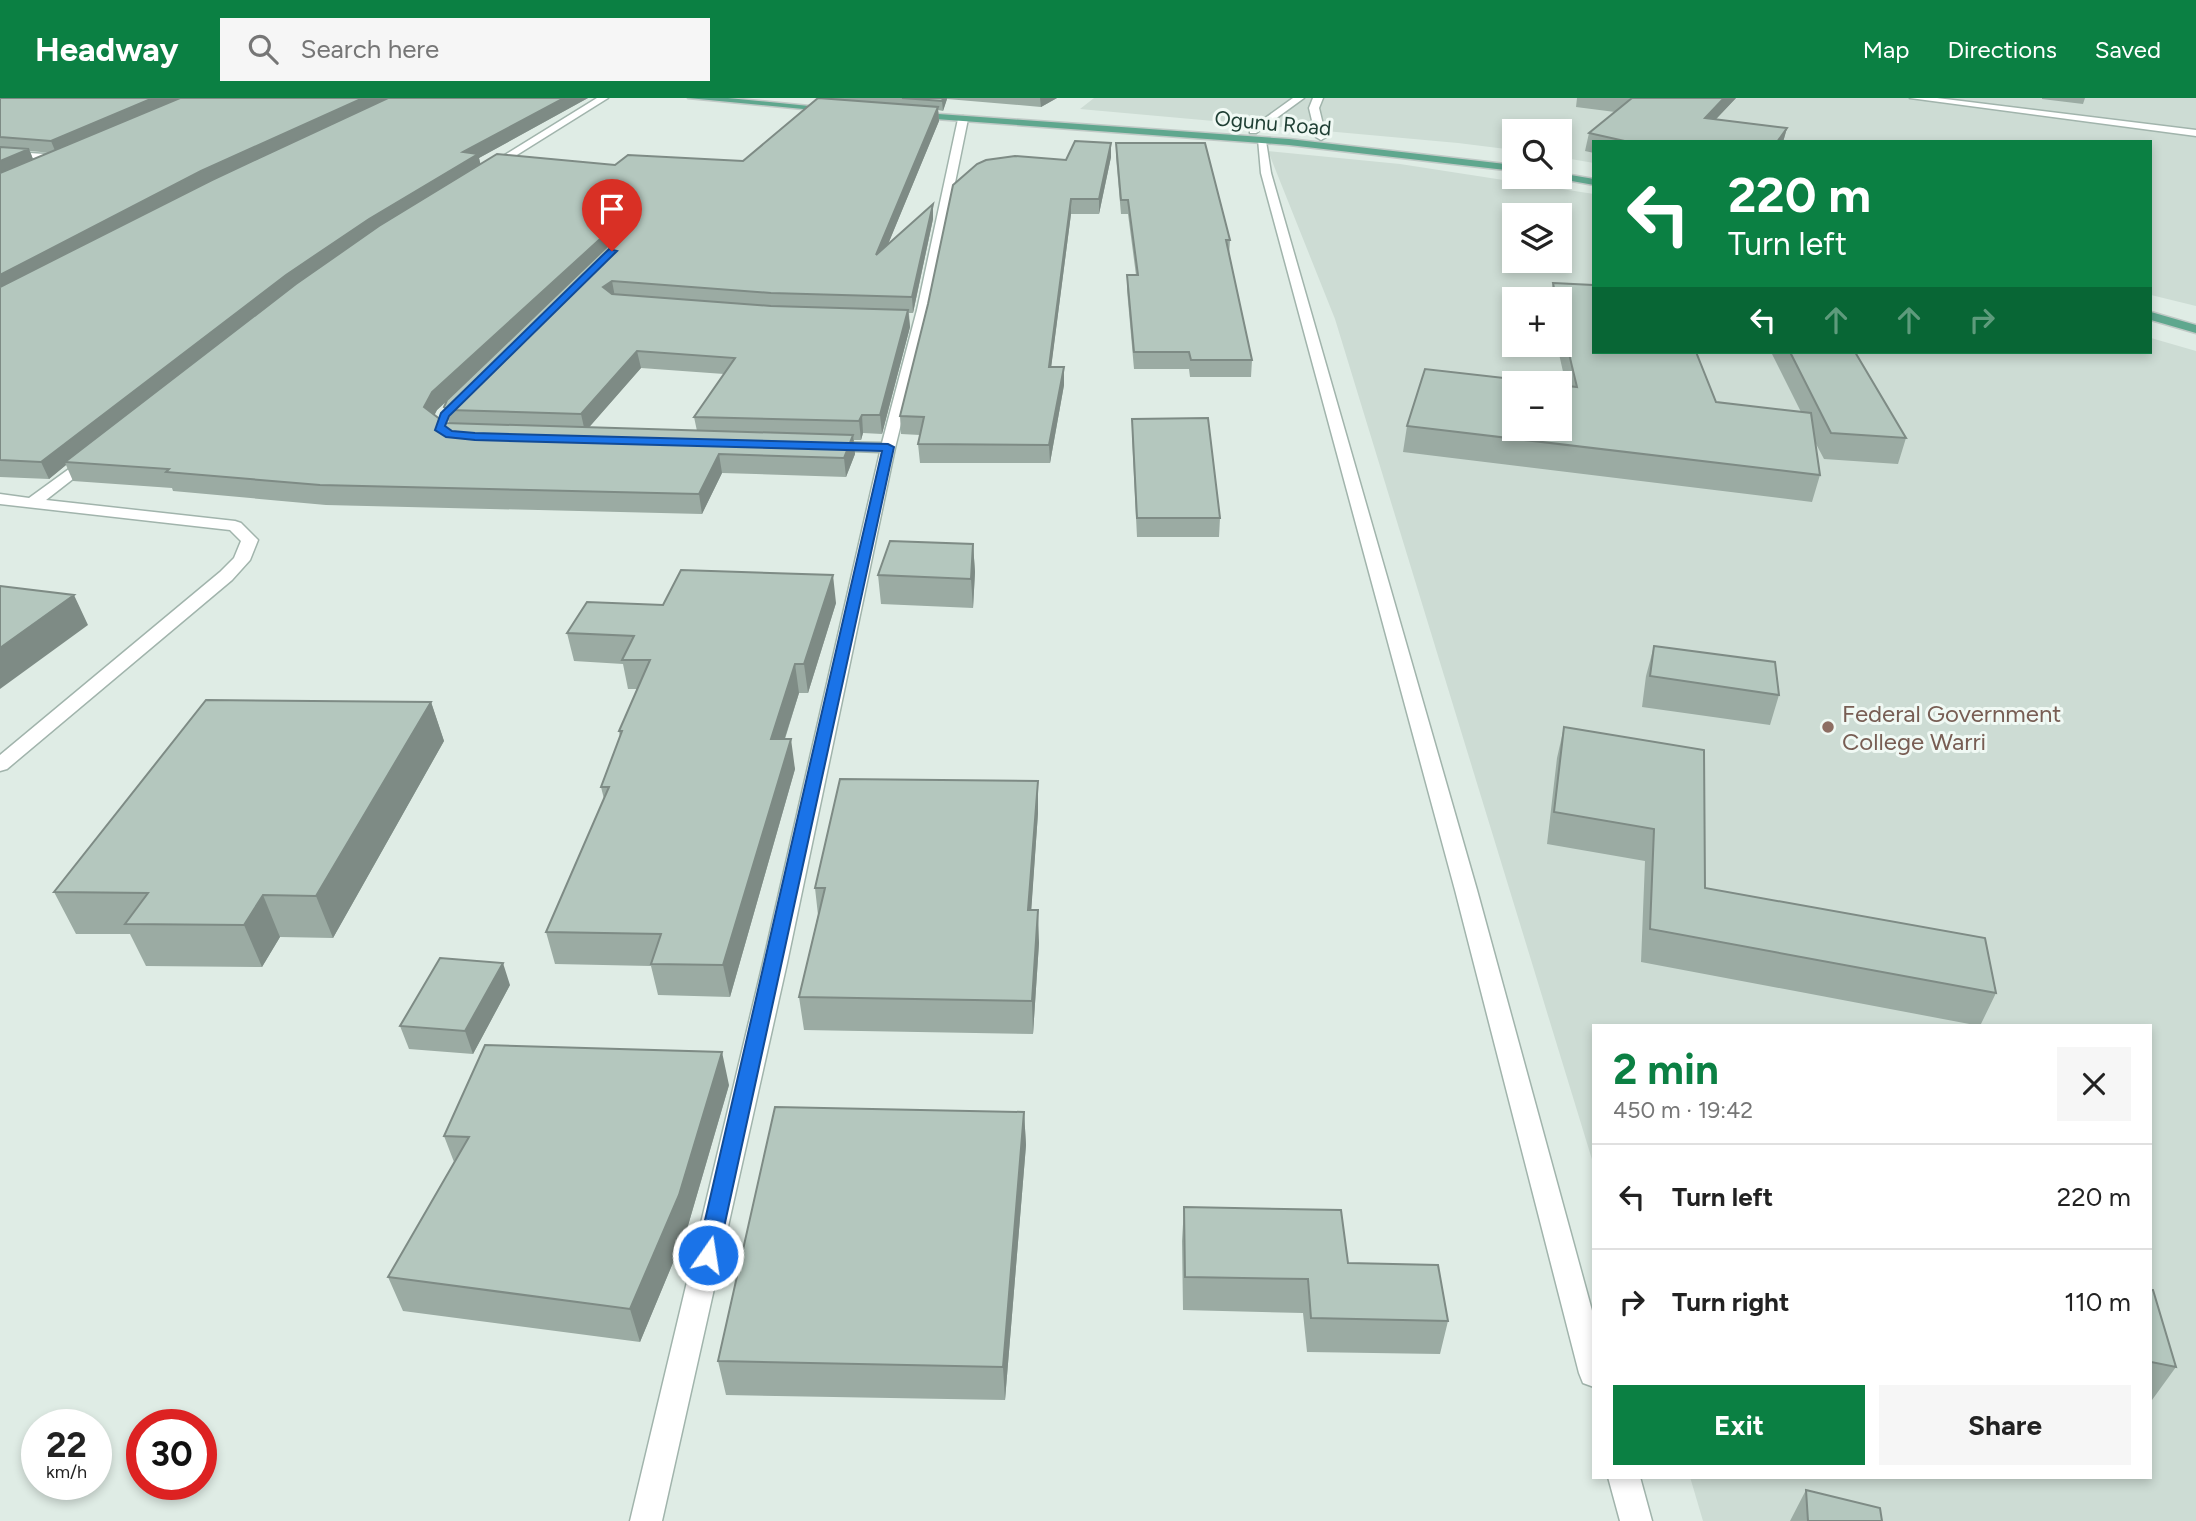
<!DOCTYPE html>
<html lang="en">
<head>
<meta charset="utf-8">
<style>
  :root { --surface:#fff; --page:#f6f6f6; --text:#222; --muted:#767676; --line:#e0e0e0; --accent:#0b8043 }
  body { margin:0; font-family:Figtree,sans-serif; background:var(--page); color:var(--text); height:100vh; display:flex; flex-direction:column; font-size:26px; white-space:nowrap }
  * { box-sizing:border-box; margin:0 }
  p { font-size:23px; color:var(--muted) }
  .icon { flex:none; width:38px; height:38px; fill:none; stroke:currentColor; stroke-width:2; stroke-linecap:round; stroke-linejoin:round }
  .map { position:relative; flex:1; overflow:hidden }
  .side { position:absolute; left:1592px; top:926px; width:560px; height:455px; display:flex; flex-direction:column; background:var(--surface); border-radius:0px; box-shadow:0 4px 10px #0003 }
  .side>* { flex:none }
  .top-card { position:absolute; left:1592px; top:42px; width:560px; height:214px; border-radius:0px; box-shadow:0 4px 10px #0003; background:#0b8043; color:#fff; overflow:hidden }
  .buttons { position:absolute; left:1502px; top:21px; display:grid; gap:14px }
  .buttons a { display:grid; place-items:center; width:70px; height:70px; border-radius:0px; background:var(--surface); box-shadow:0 4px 10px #0003; font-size:35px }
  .speed { position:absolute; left:21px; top:1311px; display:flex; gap:14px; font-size:35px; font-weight:700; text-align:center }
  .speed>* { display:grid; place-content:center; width:91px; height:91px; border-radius:50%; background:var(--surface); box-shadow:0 4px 10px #0003; line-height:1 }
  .speed small { font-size:18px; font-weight:400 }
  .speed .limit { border:10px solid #d22; background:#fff; color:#111 }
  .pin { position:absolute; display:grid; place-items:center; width:60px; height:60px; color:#fff; margin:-72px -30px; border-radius:50% 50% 50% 0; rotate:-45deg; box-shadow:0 0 7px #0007 }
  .pin .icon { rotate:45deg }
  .me { position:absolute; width:77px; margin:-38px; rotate:13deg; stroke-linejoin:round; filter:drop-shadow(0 0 5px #0008) }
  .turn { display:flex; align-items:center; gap:24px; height:147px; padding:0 21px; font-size:32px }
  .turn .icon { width:91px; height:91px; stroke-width:2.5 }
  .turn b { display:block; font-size:49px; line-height:60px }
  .lanes { display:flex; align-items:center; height:66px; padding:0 21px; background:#0003; justify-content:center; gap:35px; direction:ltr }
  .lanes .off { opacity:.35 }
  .round { display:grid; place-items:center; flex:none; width:74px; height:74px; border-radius:0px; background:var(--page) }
  .overview { display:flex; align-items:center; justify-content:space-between; height:119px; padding:0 21px }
  h1 { font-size:42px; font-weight:700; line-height:52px; color:var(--accent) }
  .button { display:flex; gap:14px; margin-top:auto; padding:14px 21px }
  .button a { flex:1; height:80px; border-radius:0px; background:var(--accent); color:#fff; font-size:28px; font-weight:700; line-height:80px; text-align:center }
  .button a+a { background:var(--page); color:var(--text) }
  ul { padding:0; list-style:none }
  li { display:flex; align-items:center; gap:21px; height:105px; padding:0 21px; border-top:2px solid var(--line) }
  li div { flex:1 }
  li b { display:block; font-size:26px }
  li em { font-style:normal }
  header { display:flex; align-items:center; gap:42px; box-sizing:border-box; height:98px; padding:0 35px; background:var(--accent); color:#fff }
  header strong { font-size:33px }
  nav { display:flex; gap:38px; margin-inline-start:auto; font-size:24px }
  .search { width:490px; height:63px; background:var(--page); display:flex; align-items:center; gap:18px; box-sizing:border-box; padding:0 24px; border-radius:0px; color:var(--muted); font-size:26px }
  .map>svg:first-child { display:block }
</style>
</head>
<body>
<header>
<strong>Headway</strong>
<div class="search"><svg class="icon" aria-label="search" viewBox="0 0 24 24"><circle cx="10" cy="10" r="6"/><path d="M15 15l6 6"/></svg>Search here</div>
<nav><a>Map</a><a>Directions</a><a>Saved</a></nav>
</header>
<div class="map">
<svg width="2196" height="1423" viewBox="0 0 2196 1423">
  <rect width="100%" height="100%" fill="#dfece5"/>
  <!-- built -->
  <path fill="#cddcd4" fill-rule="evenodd" d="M1094 0H2196V208L2151 197V44H1594V65L1559 59V33H1514V52L1458 45 1080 11Z
    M1268 53 1400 66 1594 96V254H2151V240L2196 253V1423H1703L1690 1379H2151V928H1594V1068L1335 221ZM1514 117H1559V163H1514ZM1514 201H1559V247H1514ZM1514 285H1559V331H1514Z"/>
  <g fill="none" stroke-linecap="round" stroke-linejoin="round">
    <defs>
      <path id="minor" d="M597 0H608L491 73 482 71Z
        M1293 0H1304L1256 35H1250V31Z
        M1313 0H1323L1319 10 1326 39 1321 42 1316 39 1309 10Z
        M1910 0H1937L2196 32V38Z
        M963 18 968 21 929 212 895 350 787 865 662 1423H630L763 865 880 354 827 352 820 348 827 344 882 345 917 212 958 21Z
        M1258 41 1266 43 1271 75 1477 792 1594 1220V1289L1583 1285 1579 1275 1455 792 1261 75Z
        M0 53 59 57 64 60 59 63 0 59Z
        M91 355 96 357V363L46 402 235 423 241 425 258 442 250 462 232 482 7 671 0 673V657L220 474 234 460 241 443 230 432 0 406V396L29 400Z
        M1608 1379H1640L1652 1423H1620Z"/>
      <path id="major" d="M688 0H728L839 11 834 14Z
        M911 14 1289 41 1514 67V73L1289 47 908 19Z
        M1559 75 1594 81V87L1555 80Z
        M2151 214 2196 227V235L2151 222Z"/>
    </defs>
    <!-- minor casing -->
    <use href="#minor" stroke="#a1b4ac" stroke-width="3"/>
    <!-- major casing -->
    <use href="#major" stroke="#c0c9c6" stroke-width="3"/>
    <!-- minor -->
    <use href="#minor" fill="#fff" fill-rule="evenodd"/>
    <!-- major -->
    <use href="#major" fill="#5fa78e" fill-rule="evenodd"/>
  </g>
  <!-- wall -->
  <path fill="#9baba3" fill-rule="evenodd" d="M0 0H588L479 60 480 66 615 67 743 63 828 0H1057L1041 9 947 1 943 13 938 12 939 23 888 146 933 106V121L913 215H909L910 229 882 336 863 335 861 342H854L855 356 846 379 722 375 702 416 326 407 173 393 172 390 73 383 66 367 49 381 0 379ZM30 53 41 54 49 55 33 61ZM641 270 724 276 694 319 697 333 589 329ZM447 303 444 309 449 325H445L434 317 437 312Z
    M1577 0H1736L1716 21 1787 30 1783 44H1594V55L1585 53 1589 35 1615 14 1576 9Z
    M2042 0H2085L2083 6 2042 1Z
    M1111 45V59L1099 116H1071L1051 269 1064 287 1050 365H920L918 346 920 337 901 336 900 318 1066 62Z
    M1116 45 1230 142 1229 157 1252 262 1251 279H1190L1189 271H1134L1127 192V177H1136L1128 116H1121L1116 59Z
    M1553 185 1594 254 1716 304 1801 314 1771 254H1855L1906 340 1898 366 1824 361 1815 344 1820 377 1812 404 1403 354 1407 328 1566 287 1557 247H1559V201H1550Z
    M1132 321 1220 420 1219 439H1137L1132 338Z
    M973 446 975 474 973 510 881 506 878 477Z
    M836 505 808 595H799L785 641 795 671 730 899 658 897 651 868 555 866 546 834 604 701 601 689 620 639 619 633 637 591H628L623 566 574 563 567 535 663 507Z
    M1654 548 1779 597 1770 627 1642 609 1646 578Z
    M431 604 444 643 333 840 280 839 262 869 146 868 130 836H76L54 794Z
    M1564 629 1705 790 1996 895 1980 928 1641 864 1645 763 1547 746 1557 660Z
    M1038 715 1031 812 1039 845 1033 936 804 932 799 899 818 817 815 790Z
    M510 887 473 956 409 951 400 928Z
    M729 987 687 1131 640 1244 403 1213 388 1179 454 1064 444 1038Z
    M1024 1014 1026 1047 1005 1302 726 1297 718 1263Z
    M1184 1109 1348 1165 1448 1223 1440 1256 1307 1254 1303 1215 1183 1212 1182 1143Z
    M2151 1192 2176 1269 2152 1302H2151Z
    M1806 1392 1882 1423H1790Z"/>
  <!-- shaded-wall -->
  <path fill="#7e8b85" d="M153 0H185L56 55 51 43Z
    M363 0H392L0 195V177L201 73Z
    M564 0H588L479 60 481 68 65 364 66 367 49 381 41 364 286 177 463 54Z
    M943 0H947V1L943 13 942 3Z
    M1040 0H1057L1041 9Z
    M1724 0H1736L1701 37 1705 20Z
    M938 9 939 23 877 173 876 157Z
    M1787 30 1783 44H1777Z
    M1111 45V59L1099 116V101Z
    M29 51 34 64 0 78V63Z
    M1071 101V116L1049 286V269Z
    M933 106V121L913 215 912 199Z
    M610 132 613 147 437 312 429 328 424 309 432 294Z
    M612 183 615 199 603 189Z
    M908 212 910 229 882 336 880 317Z
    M637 253 641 270 585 334 581 316Z
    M1064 269V287L1050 365 1049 347Z
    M862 317 863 335 861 342 859 323Z
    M853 337 855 356 846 379 844 360Z
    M719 356 722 375 702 416 699 396Z
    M973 446 975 474 973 510 971 481Z
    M833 477 836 505 808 595 804 566Z
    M74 497 88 527 0 591V550Z
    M795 566 799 595 775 671 771 641Z
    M431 604 444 643 333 840 316 798Z
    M791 641 795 671 730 899 723 867Z
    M1038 683V715L1029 845 1028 812Z
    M263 797 280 839 262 869 244 827Z
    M1038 812 1039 845 1033 936 1032 903Z
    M503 865 510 887 473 956 465 933Z
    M722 954 729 987 687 1131 640 1244 630 1211Z
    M1024 1014 1026 1047 1005 1302 1003 1269Z"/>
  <!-- building -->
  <path fill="#b4c7be" stroke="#7e8b85" stroke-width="2" d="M0 0H153L51 43 0 39Z
    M180 0H363L201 73 0 177V75Z
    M388 0H564L463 54 478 56 369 121 286 177 41 364 0 362V189L212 82Z
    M818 0 938 9 876 157 933 106 912 199 771 195 612 183 603 189 612 196 771 208 908 212 880 317H862L859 323 694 319 735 260 637 253 581 316 449 312 444 309 447 302 615 141V134L610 132 432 294 424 309 445 325 853 337 844 360 719 356 699 396 320 387 166 374 169 371 65 364 296 186 379 128 497 56 615 67 628 57 743 63Z
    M902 0H943L942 3Z
    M1632 0H1724L1705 20 1787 30 1777 44H1629L1589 35Z
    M1075 43 1111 45 1099 101H1071L1049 269H1064L1049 347 918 346 924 319 900 318 928 206 953 87 977 66 986 62 1015 58 1066 62Z
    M1116 45H1205L1230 142H1226L1252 262H1191L1189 254H1134L1127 177H1138L1128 102H1121Z
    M0 49 29 51 0 63Z
    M1553 185 1593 187 1594 191V254H1696L1716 304 1811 315 1820 377 1407 328 1425 271 1547 285H1514V331H1559V287L1577 289 1559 214V201H1556Z
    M1790 254H1855L1906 340 1831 335Z
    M1208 320 1220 420H1137L1132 321Z
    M890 443 973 446 971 481 878 477Z
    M681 472 833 477 804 566H795L771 641H791L723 867 651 866 661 836 546 834 609 689H601L622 633H619L650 562H622L634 538 567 535 587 504 663 507Z
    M0 488 74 497 0 550Z
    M1654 548 1775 564 1779 597 1650 578Z
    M206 602 431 604 316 798 263 797 244 827 125 826 148 795 54 794Z
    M1564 629 1704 652 1705 790 1985 840 1996 895 1650 831 1654 731 1554 714Z
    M840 681 1038 683 1028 812H1038L1032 903 799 899 825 790H815Z
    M440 860 503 865 465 933 400 928Z
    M485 947 722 954 679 1097 630 1211 388 1179 469 1039 444 1038Z
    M775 1009 1024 1014 1003 1269 718 1263Z
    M1184 1109 1341 1112 1348 1165 1438 1167 1448 1223 1311 1220 1308 1181 1185 1179Z
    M2151 1192H2153L2176 1269 2151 1264Z
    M1806 1392 1880 1410 1882 1423H1808Z"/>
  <!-- route -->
  <path fill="#1a73e8" stroke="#114b97" stroke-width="2" d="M609 151 617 153 449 318 445 328 452 333 475 335 888 346 894 349 718 1157 715 1164 708 1166 700 1164 697 1157 882 353 475 342 446 339 435 332 441 315Z"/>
  <!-- markers -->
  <circle fill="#8d6e63" stroke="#f0f9f4" stroke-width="2.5" cx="1828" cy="629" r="7"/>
  <g text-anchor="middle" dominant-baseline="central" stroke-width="6" stroke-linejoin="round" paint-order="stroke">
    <!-- far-street labels -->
    <g font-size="21" fill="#1e3e33" stroke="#f0f9f4">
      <text transform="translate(1273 25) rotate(5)">Ogunu Road</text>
    </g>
    <!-- education labels -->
    <g font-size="24" fill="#785e54" stroke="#f0f9f4" text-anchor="start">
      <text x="1842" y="615">Federal Government<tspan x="1842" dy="28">College Warri</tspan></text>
    </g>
  </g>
</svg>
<div class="buttons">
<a><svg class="icon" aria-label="search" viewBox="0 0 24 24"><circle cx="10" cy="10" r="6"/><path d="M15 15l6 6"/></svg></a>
<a><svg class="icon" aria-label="layers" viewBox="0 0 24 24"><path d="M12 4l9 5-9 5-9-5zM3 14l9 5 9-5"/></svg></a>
<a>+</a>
<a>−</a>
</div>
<div class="speed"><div>22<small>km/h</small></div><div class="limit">30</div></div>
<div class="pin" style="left:612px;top:153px;background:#d93025"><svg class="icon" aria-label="arrive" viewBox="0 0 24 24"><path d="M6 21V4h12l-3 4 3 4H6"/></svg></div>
<svg class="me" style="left:708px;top:1157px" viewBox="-20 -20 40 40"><circle r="17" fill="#1a73e8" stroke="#fff" stroke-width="3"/><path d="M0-11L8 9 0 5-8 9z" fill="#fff"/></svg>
<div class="top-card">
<div class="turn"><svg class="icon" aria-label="left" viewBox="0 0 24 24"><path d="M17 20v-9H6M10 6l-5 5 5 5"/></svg><div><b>220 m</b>Turn left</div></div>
<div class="lanes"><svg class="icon" aria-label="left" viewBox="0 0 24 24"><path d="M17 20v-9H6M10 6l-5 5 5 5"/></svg><svg class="icon off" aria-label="ahead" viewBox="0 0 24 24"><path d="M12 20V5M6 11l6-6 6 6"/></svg><svg class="icon off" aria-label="ahead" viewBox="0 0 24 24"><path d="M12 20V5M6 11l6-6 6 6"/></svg><svg class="icon off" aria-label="right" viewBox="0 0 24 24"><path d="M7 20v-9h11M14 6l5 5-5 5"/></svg></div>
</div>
<section class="side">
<div class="overview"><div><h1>2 min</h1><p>450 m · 19:42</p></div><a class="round"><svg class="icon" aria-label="close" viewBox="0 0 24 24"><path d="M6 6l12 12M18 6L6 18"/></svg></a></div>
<ul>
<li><svg class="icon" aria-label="left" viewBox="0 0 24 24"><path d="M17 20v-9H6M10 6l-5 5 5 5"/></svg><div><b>Turn left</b></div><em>220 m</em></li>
<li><svg class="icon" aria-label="right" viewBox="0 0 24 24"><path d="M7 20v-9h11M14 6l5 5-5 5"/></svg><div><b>Turn right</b></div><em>110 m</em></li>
</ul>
<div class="button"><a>Exit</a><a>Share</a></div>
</section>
</div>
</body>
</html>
